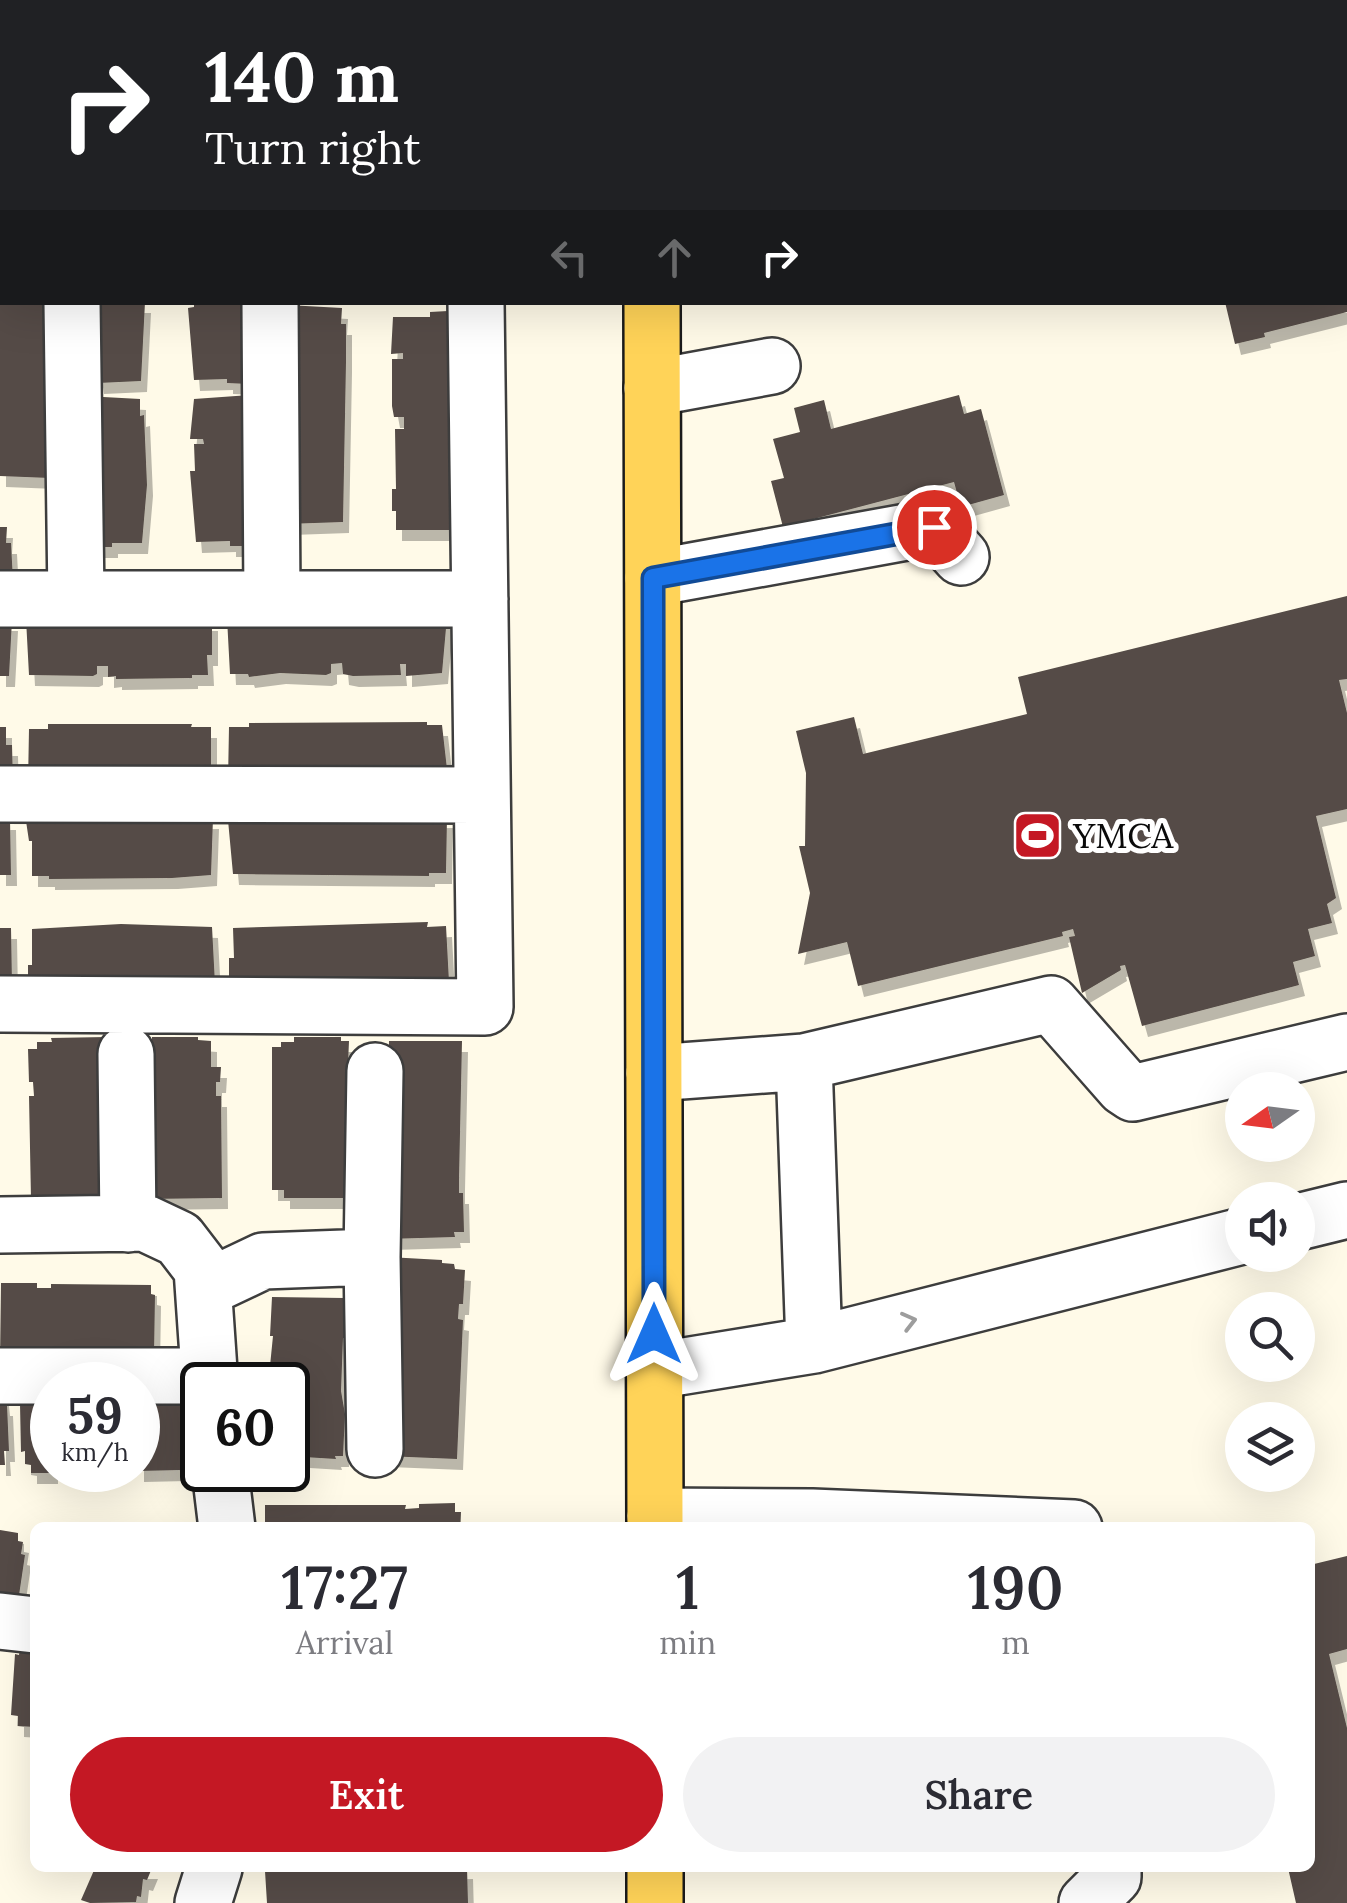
<!DOCTYPE html>
<html lang="en">
<head>
<meta charset="utf-8">
<style>
  :root { --surface:#fff; --page:#f2f2f3; --text:#2b2b33; --muted:#7c7c81; --accent:#c41824 }
  body { margin:0; font-family:Lora,serif; background:var(--page); color:var(--text); height:100vh; display:flex; flex-direction:column; font-size:38px; white-space:nowrap }
  * { box-sizing:border-box; margin:0 }
  p { font-size:32px; color:var(--muted) }
  .icon { flex:none; width:55px; height:55px; fill:none; stroke:currentColor; stroke-width:2; stroke-linecap:round; stroke-linejoin:round }
  .map { position:relative; flex:1; overflow:hidden }
  .sheet { position:absolute; left:30px; top:1522px; width:1285px; height:350px; display:flex; flex-direction:column; background:var(--surface); border-radius:15px; box-shadow:0 10px 40px #0002 }
  .sheet>* { flex:none }
  .guide { position:absolute; left:0px; top:0px; width:1348px; height:305px; box-shadow:0 10px 40px #0002; background:#202124; color:#fff; overflow:hidden }
  .needle { width:65px; rotate:256deg }
  .tools { position:absolute; left:1225px; top:1072px; display:grid; gap:20px }
  .tools a { display:grid; place-items:center; width:90px; height:90px; border-radius:50%; background:var(--surface); box-shadow:0 10px 40px #0002; font-size:50px }
  .speed { position:absolute; left:30px; top:1362px; display:flex; gap:20px; font-size:50px; font-weight:700; text-align:center }
  .speed>* { display:grid; place-content:center; width:130px; height:130px; border-radius:50%; background:var(--surface); box-shadow:0 10px 40px #0002; line-height:1 }
  .speed small { font-size:25px; font-weight:400 }
  .speed .limit { border:5px solid #111; border-radius:15px; background:#fff; color:#111 }
  .pin { position:absolute; display:grid; place-items:center; width:85px; height:85px; color:#fff; margin:-42px; border:5px solid #fff; border-radius:50%; box-shadow:0 2px 10px #0007 }
  .me { position:absolute; width:110px; margin:-55px; rotate:0deg; stroke-linejoin:round; filter:drop-shadow(0 0 8px #0008) }
  .turn { display:flex; align-items:center; gap:35px; height:210px; padding:0 40px; font-size:45px }
  .turn .icon { width:130px; height:130px; stroke-width:2.5 }
  .turn b { display:block; font-size:70px; line-height:85px }
  .lanes { display:flex; align-items:center; height:95px; padding:0 40px; background:#0003; justify-content:center; gap:50px; direction:ltr }
  .lanes .off { opacity:.35 }
  .eta { display:flex; justify-content:space-evenly; align-items:center; height:170px; text-align:center }
  .eta b { font-size:60px; font-weight:600; line-height:70px }
  .button { display:flex; gap:20px; margin-top:auto; padding:20px 40px }
  .button a { flex:1; height:115px; border-radius:60px; background:var(--accent); color:#fff; font-size:40px; font-weight:600; line-height:115px; text-align:center }
  .button a+a { background:var(--page); color:var(--text) }
  .map>svg:first-child { display:block }
</style>
</head>
<body>
<div class="map">
<svg width="1347" height="1903" viewBox="0 0 1347 1903">
  <defs>
    <filter id="shadow"><feDropShadow dx="6" dy="11" stdDeviation="0" flood-color="#0004"/></filter>
  </defs>
  <rect width="100%" height="100%" fill="#fffae8"/>
  <!-- building -->
  <path fill="#544b46" filter="url(#shadow)" d="M0 302H47L50 478 0 476Z
    M86 302H145L141 381 98 383Z
    M194 302H248L249 384 227 383V379L194 380 188 308 194 307Z
    M1225 302H1347V312L1264 333 1265 337 1235 344Z
    M287 305 342 308 341 324H346V362L343 522 286 524Z
    M448 311 453 530H396V511H392V489H396L395 429H404V417H394L392 406V359H403V353L391 354 393 317H430V312Z
    M250 395V546H230V541L196 542 190 471H195L194 444H204L203 439H190L194 399Z
    M959 395 964 414 981 409 1004 495 961 507 954 482 783 527 771 481 784 478 773 439 800 432 794 408 824 400 831 429Z
    M85 396 140 399V416L144 415 147 485 142 543H112V547H99Z
    M0 527H7L6 543H11L13 581H0Z
    M1347 596V679L1339 680 1347 713V809L1316 816 1336 898 1327 904 1332 923 1308 929 1315 956 1293 962 1299 985 1142 1026 1125 965 1120 966 1121 970 1082 993 1069 937 1075 936 1073 929 1062 932 1063 936 858 986 847 942 798 954 810 893 799 846H805L806 773 796 731 854 717 863 754 1027 714 1018 677Z
    M447 617 442 673 406 676V664H400L401 675 353 676 343 674 342 663 331 664V673L326 675 280 673 249 677 248 674H230L227 618Z
    M26 619 212 620V655H207L208 675H192V678L116 679V676L108 677V666H97V674L93 676 29 675Z
    M0 620H12L9 676H0Z
    M427 722V725H442L447 769 228 782 229 727H249V723Z
    M48 724H192L191 727H211V771L28 784 29 729H48Z
    M0 727H6V745H12L13 782H0Z
    M447 817 446 873H429V876L233 874 228 820Z
    M213 818 211 875 172 878 49 879V876H32V841H29L26 821Z
    M0 819H10L11 875H0Z
    M428 922 427 927 446 926 449 982H229V958H234L233 928Z
    M121 924 212 927 215 984 28 983V965H32V929Z
    M0 928H11L12 984H0Z
    M106 1037 104 1198 31 1199 29 1096H34L33 1082H29L28 1049H37V1042H52L51 1038Z
    M152 1037H198V1040L211 1041V1067H221L220 1082H216V1096H221L222 1198 147 1199 143 1042H152Z
    M294 1037H341V1041H349L344 1156H350L346 1198H284V1190H272V1047H281V1042H294Z
    M389 1041H462L459 1179V1193H463L464 1232H454L455 1237 386 1239Z
    M388 1257 442 1260V1263L454 1264 455 1269 465 1270 463 1304H459L458 1319 463 1320 457 1459 384 1456Z
    M1 1283H37V1288H51V1284L151 1285V1294L155 1295 154 1356 0 1360Z
    M272 1297 344 1298 343 1319 348 1320 347 1338H343L341 1391 345 1414 343 1456H335L336 1459 288 1456V1385H271L269 1376 273 1336H270Z
    M0 1395H3L4 1405H7L9 1451H4L5 1465H0Z
    M52 1397V1473H31V1465L25 1464V1451L21 1452 20 1404 23 1398Z
    M182 1399 184 1459H181V1470L138 1471V1400Z
    M455 1503V1512H461L460 1528H265V1505H406L405 1509 419 1508V1504Z
    M0 1530 18 1533V1541L23 1542 21 1554 25 1555 18 1602 0 1608Z
    M1347 1556V1649L1329 1654 1347 1728V1903H1296L1288 1868H1310V1565Z
    M20 1648 35 1650V1727L18 1726V1716L11 1715 15 1654 19 1655Z
    M95 1868H152L147 1880 143 1879 141 1897 137 1896 136 1902 90 1903 81 1900Z
    M286 1868H306V1872L467 1868 468 1903H267L265 1871 286 1870Z"/>
  <g fill="none" stroke-linecap="round" stroke-linejoin="round">
    <defs>
      <path id="minor" d="M800 0V2
        M68 2V0
        M887 2 897 0
        M0 77H2
        M0 260H2
        M72 302 76 599
        M270 302 272 599
        M652 388 772 366
        M653 578 934 527 961 557
        M0 599H480
        M0 794 482 795
        M0 1004 485 1007 476 302
        M126 1054 128 1224
        M804 1062 814 1345
        M654 1073 804 1062 1051 1004 1124 1087 1133 1093 1347 1042
        M1298 1222 1347 1210
        M0 1225 145 1223 179 1239 202 1269 210 1385
        M372 1257 375 1449
        M204 1289 263 1261 372 1257 375 1071
        M654 1371 814 1345 1242 1236
        M0 1376H209
        M220 1470 227 1528
        M655 1516 812 1517 1074 1528
        M0 1621 35 1625
        M203 1903 214 1868
        M1087 1903 1113 1877V1868"/>
      <path id="major" d="M651 0V2
        M652 302 655 1528
        M655 1903V1868"/>
    </defs>
    <!-- minor casing -->
    <use href="#minor" stroke="#3d3d3d" stroke-width="60"/>
    <!-- major casing -->
    <use href="#major" stroke="#1b1b1b" stroke-width="60"/>
    <!-- minor -->
    <use href="#minor" stroke="#fff" stroke-width="55"/>
    <!-- major -->
    <use href="#major" stroke="#ffd358" stroke-width="55"/>
  </g>
  <!-- one-way arrows -->
  <defs><path id="oneway-chevron" d="M-2-3.5L2.5 0L-2 3.5" fill="none" stroke-width="1.6" stroke-linecap="round" stroke-linejoin="round" transform="scale(2.5)"/></defs>
  <use stroke="#9d9d9d" href="#oneway-chevron" transform="translate(909 1321) rotate(-14)"/>
  <g fill="none" stroke-linecap="round" stroke-linejoin="round">
    <defs>
      <path id="route" d="M654 1334 653 578 934 527"/>
    </defs>
    <!-- route casing -->
    <use href="#route" stroke="#114b97" stroke-width="25"/>
    <!-- route -->
    <use href="#route" stroke="#1a73e8" stroke-width="18"/>
  </g>
  <!-- icons -->
  <defs>
    <symbol id="stadium-square" viewBox="-11 -11 22 22"><rect x="-9" y="-9" width="18" height="18" rx="4" fill="#c41824" stroke="#fff"/><path d="M0-5a6.5 5 0 1 0 0 10a6.5 5 0 1 0 0-10ZM-3.5-1.8h7v3.6h-7Z" fill="#fff"/></symbol>
  </defs>
  <g fill-rule="evenodd">
    <use href="#stadium-square" x="1010" y="808" width="55" height="55"/>
  </g>
  <g text-anchor="middle" dominant-baseline="central" stroke-width="10" stroke-linejoin="round" paint-order="stroke">
    <!-- poi labels -->
    <g font-size="35" fill="#0a0a0a" stroke="#fff" text-anchor="start">
      <text x="1073" y="835">YMCA</text>
    </g>
  </g>
</svg>
<div class="tools">
<a><svg class="needle" viewBox="-14 -14 28 28"><path d="M0-13l5 13h-10z" fill="#e53935"/><path d="M0 13l5-13h-10z" fill="#7c7c81"/></svg></a>
<a><svg class="icon" aria-label="sound" viewBox="0 0 24 24"><path d="M4 9h4l5-4v14l-5-4H4zM17 9q2 3 0 6"/></svg></a>
<a><svg class="icon" aria-label="search" viewBox="0 0 24 24"><circle cx="10" cy="10" r="6"/><path d="M15 15l6 6"/></svg></a>
<a><svg class="icon" aria-label="layers" viewBox="0 0 24 24"><path d="M12 4l9 5-9 5-9-5zM3 14l9 5 9-5"/></svg></a>
</div>
<div class="speed"><div>59<small>km/h</small></div><div class="limit">60</div></div>
<div class="pin" style="left:934px;top:527px;background:#d93025"><svg class="icon" aria-label="arrive" viewBox="0 0 24 24"><path d="M6 21V4h12l-3 4 3 4H6"/></svg></div>
<svg class="me" style="left:654px;top:1334px" viewBox="-20 -20 40 40"><path d="M0-17L14 15 0 8-14 15z" fill="#1a73e8" stroke="#fff" stroke-width="4"/></svg>
<div class="guide">
<div class="turn"><svg class="icon" aria-label="right" viewBox="0 0 24 24"><path d="M7 20v-9h11M14 6l5 5-5 5"/></svg><div><b>140 m</b>Turn right</div></div>
<div class="lanes"><svg class="icon off" aria-label="left" viewBox="0 0 24 24"><path d="M17 20v-9H6M10 6l-5 5 5 5"/></svg><svg class="icon off" aria-label="ahead" viewBox="0 0 24 24"><path d="M12 20V5M6 11l6-6 6 6"/></svg><svg class="icon" aria-label="right" viewBox="0 0 24 24"><path d="M7 20v-9h11M14 6l5 5-5 5"/></svg></div>
</div>
<section class="sheet">
<div class="eta">
<div><b>17:27</b><p>Arrival</p></div>
<div><b>1</b><p>min</p></div>
<div><b>190</b><p>m</p></div>
</div>
<div class="button"><a>Exit</a><a>Share</a></div>
</section>
</div>
</body>
</html>
